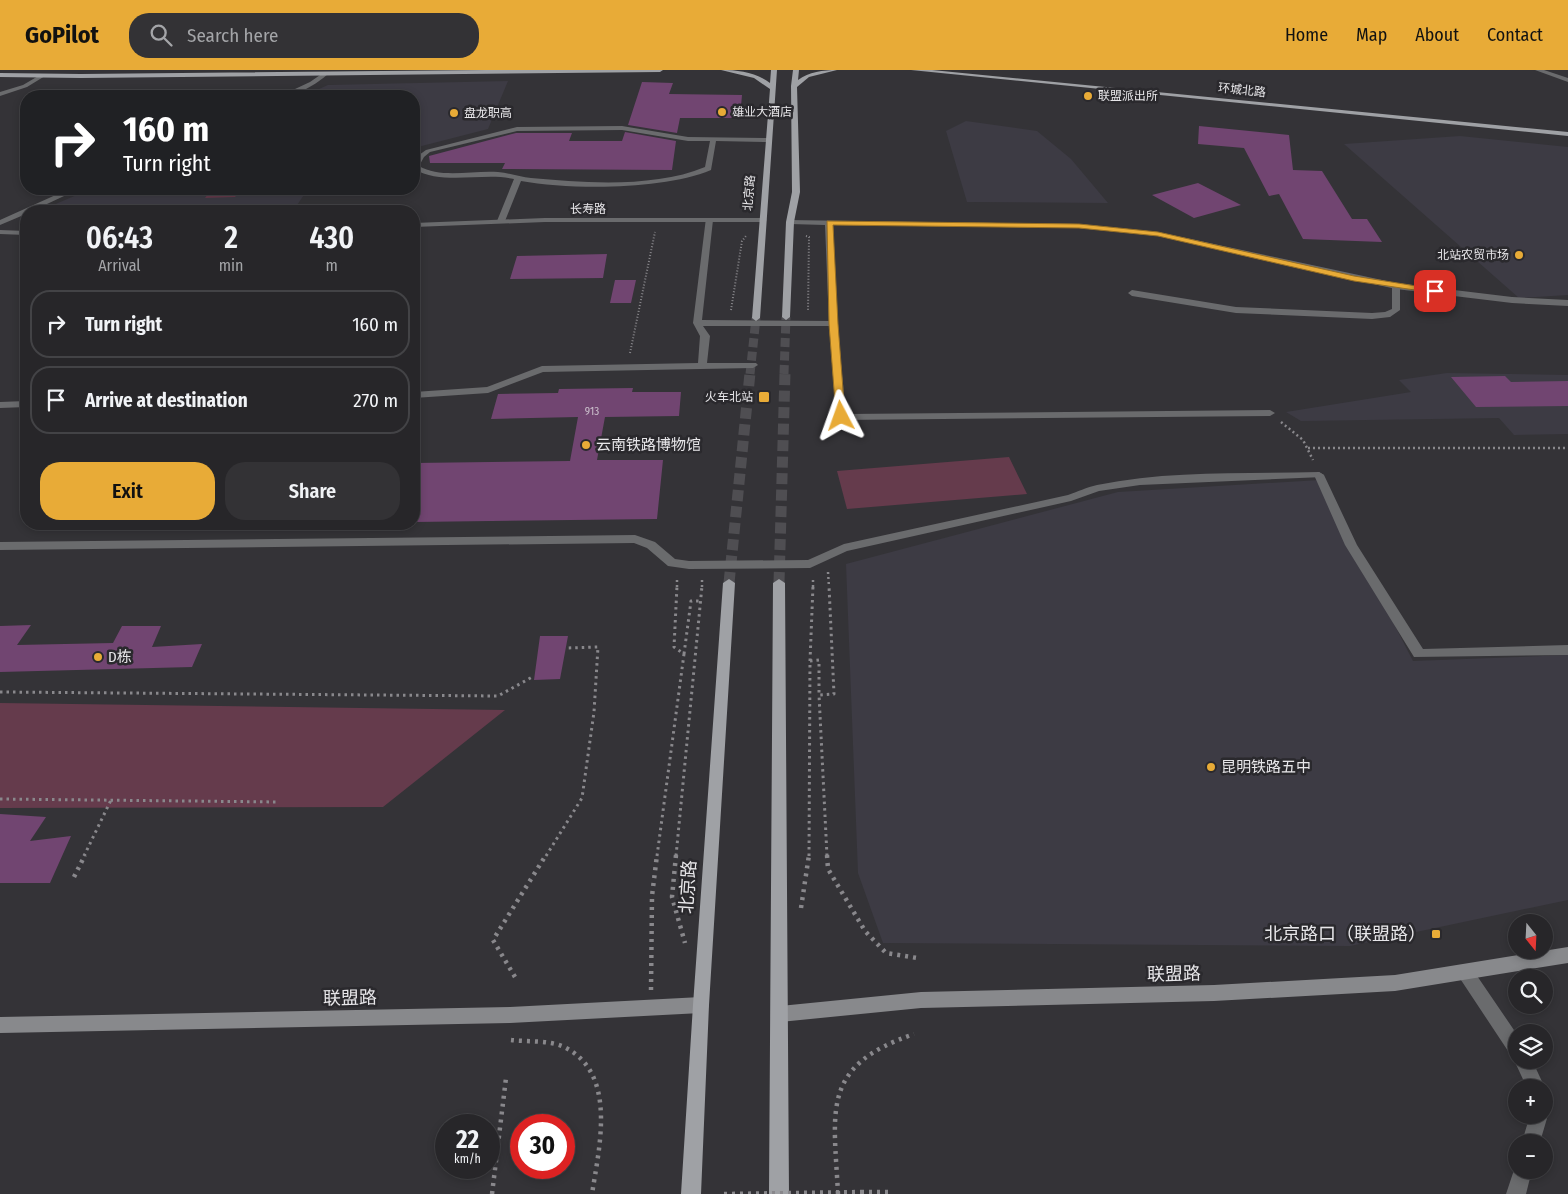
<!DOCTYPE html>
<html lang="en">
<head>
<meta charset="utf-8">
<style>
  :root { --surface:#272629; --page:#333235; --text:#f1f3f6; --muted:#a4a5a8; --line:#434346; --accent:#e8ab37 }
  body { margin:0; font-family:"Fira Sans Condensed","Noto Sans SC",sans-serif; background:var(--page); color:var(--text); height:100vh; display:flex; flex-direction:column; font-size:19px; white-space:nowrap }
  * { box-sizing:border-box; margin:0 }
  p { font-size:16px; color:var(--muted) }
  .icon { flex:none; width:28px; height:28px; fill:none; stroke:currentColor; stroke-width:2; stroke-linecap:round; stroke-linejoin:round }
  .map { position:relative; flex:1; overflow:hidden }
  .details { position:absolute; left:20px; top:135px; width:400px; height:325px; display:flex; flex-direction:column; background:var(--surface); border-radius:20px; box-shadow:0 2px 8px #0003,0 0 0 1px var(--line) }
  .details>* { flex:none }
  .hud { position:absolute; left:20px; top:20px; width:400px; height:105px; border-radius:20px; box-shadow:0 2px 8px #0003,0 0 0 1px var(--line); background:#202124; color:#fff; overflow:hidden }
  .needle { width:32px; rotate:162deg }
  .buttons { position:absolute; left:1508px; top:844px; display:grid; gap:10px }
  .buttons a { display:grid; place-items:center; width:45px; height:45px; border-radius:50%; background:var(--surface); box-shadow:0 2px 8px #0003,0 0 0 1px var(--line); font-size:25px }
  .speed { position:absolute; left:435px; top:1044px; display:flex; gap:10px; font-size:25px; font-weight:700; text-align:center }
  .speed>* { display:grid; place-content:center; width:65px; height:65px; border-radius:50%; background:var(--surface); box-shadow:0 2px 8px #0003,0 0 0 1px var(--line); line-height:1 }
  .speed small { font-size:12px; font-weight:400 }
  .speed .limit { border:8px solid #d22; background:#fff; color:#111 }
  .pin { position:absolute; display:grid; place-items:center; width:42px; height:42px; color:#fff; margin:-21px; border-radius:10px; box-shadow:0 2px 8px #0006 }
  .me { position:absolute; width:55px; margin:-28px; rotate:356deg; stroke-linejoin:round; filter:drop-shadow(0 0 4px #0008) }
  .turn { display:flex; align-items:center; gap:18px; height:105px; padding:0 20px; font-size:22px }
  .turn .icon { width:65px; height:65px; stroke-width:2.5 }
  .turn b { display:block; font-size:35px; line-height:42px }
  .eta { display:flex; justify-content:space-evenly; align-items:center; height:85px; text-align:center }
  .eta b { font-size:30px; font-weight:600; line-height:35px }
  .action { display:flex; gap:10px; margin-top:auto; padding:10px 20px }
  .action a { flex:1; height:58px; border-radius:20px; background:var(--accent); color:#111; font-size:20px; font-weight:600; line-height:58px; text-align:center }
  .action a+a { background:var(--page); color:var(--text) }
  ul { padding:0; list-style:none }
  li { display:flex; align-items:center; gap:15px; height:68px; margin:0 10px 8px; padding:0 10px; border:2px solid var(--line); border-radius:20px }
  li div { flex:1 }
  li b { display:block; font-size:19px }
  li em { font-style:normal }
  header { display:flex; align-items:center; gap:30px; box-sizing:border-box; height:70px; padding:0 25px; background:var(--accent); color:#111 }
  header strong { font-size:24px }
  nav { display:flex; gap:28px; margin-inline-start:auto; font-size:18px }
  .search { width:350px; height:45px; background:var(--page); display:flex; align-items:center; gap:12px; box-sizing:border-box; padding:0 18px; border-radius:20px; color:var(--muted); font-size:19px }
  .map>svg:first-child { display:block }
</style>
</head>
<body>
<header>
<strong>GoPilot</strong>
<div class="search"><svg class="icon" aria-label="search" viewBox="0 0 24 24"><circle cx="10" cy="10" r="6"/><path d="M15 15l6 6"/></svg>Search here</div>
<nav><a>Home</a><a>Map</a><a>About</a><a>Contact</a></nav>
</header>
<div class="map">
<svg width="1568" height="1124" viewBox="0 0 1568 1124">
  <rect width="100%" height="100%" fill="#343337"/>
  <!-- built -->
  <path fill="#3d3b44" d="M508 11 488 59 414 78V26H303L328 15Z
    M966 51 1037 61 1071 89 1108 133 967 132 946 61Z
    M1460 66 1568 77V225L1519 228 1344 74Z
    M91 119H308L293 141H39Z
    M1447 303 1568 305V364L1514 365 1499 348 1301 351 1286 342 1411 322 1399 310Z
    M1320 410 1413 591 1568 585V830L1350 876 883 873 858 803 846 494 1118 422Z"/>
  <!-- green -->
  <path fill="#653b4c" d="M212 119H242L235 127 205 128Z
    M1009 387 1027 424 847 439 837 401Z
    M0 633 505 640 383 737 0 738Z"/>
  <!-- building -->
  <path fill="#714571" d="M642 12 673 13 669 24 742 25 740 48H680L677 63 628 55Z
    M1199 56 1289 65 1293 100 1322 101 1352 149H1367L1382 172 1303 169 1279 124 1269 126 1244 78 1198 74Z
    M625 62 676 71 672 100 502 99 505 93H430L429 86 516 63H572L569 71H622Z
    M1198 113 1241 135 1194 148 1152 125Z
    M607 184 603 208 510 209 517 186Z
    M615 210H636L631 233H610Z
    M1505 306 1511 312 1568 311V336L1476 337 1451 307Z
    M633 318 632 322H681L679 346 605 347 597 390H663L657 449 414 452V393L570 391 578 347 491 349 498 324 558 323 559 319Z
    M31 555 17 575 113 573 122 556H161L152 577 202 574 192 597 0 602V556Z
    M540 566H568L560 609 534 610Z
    M0 744 46 747 30 771 71 766 50 813H0Z"/>
  <g fill="none" stroke-linecap="round" stroke-linejoin="round">
    <!-- primary-tunnel-far1 -->
    <path stroke="#4f4e52" stroke-width="9" stroke-dasharray="9 4.5" stroke-linecap="butt" d="M750 304 756 248
      M784 304 786 247"/>
    <!-- primary-tunnel -->
    <path stroke="#4f4e52" stroke-width="11" stroke-dasharray="11 5.5" stroke-linecap="butt" d="M729 513 750 303
      M779 513 785 303"/>
    <!-- path-far3 -->
    <path stroke="#89888c" stroke-width="2" stroke-dasharray="1 2" stroke-linecap="butt" d="M806 166 809 167 808 241
      M731 240 742 171 746 166
      M630 283 655 162"/>
    <!-- path-far2 -->
    <path stroke="#89888c" stroke-width="2.5" stroke-dasharray="2 3" stroke-linecap="butt" d="M1281 352 1303 370 1313 390
      M1308 378H1568
      M828 502 829 517
      M702 510V517
      M677 517V508
      M813 517V508"/>
    <!-- path-far1 -->
    <path stroke="#89888c" stroke-width="3" stroke-dasharray="2.5 4" stroke-linecap="butt" d="M684 584 691 531H702
      M810 591 819 590V625
      M0 622 498 626 534 606
      M0 729 279 732
      M84 786 111 730
      M546 786 582 728 594 642 598 577 566 578
      M657 786 684 584 674 577 677 516
      M676 786 702 516
      M809 786 810 591 813 516
      M827 786 819 625 834 624 829 516"/>
    <!-- path -->
    <path stroke="#89888c" stroke-width="4.5" stroke-dasharray="3 5" stroke-linecap="butt" d="M676 785 672 827 685 873
      M827 785 828 799 865 861 886 883 917 888
      M74 807 85 785
      M801 838 809 785
      M515 907 493 870 546 785
      M651 920 652 826 657 785
      M511 970C528 972 549 970 564 977 618 1003 599 1078 592 1124
      M861 1122H889
      M492 1124 506 1008
      M838 1124C834 1040 820 996 914 964"/>
    <!-- lane -->
    <path fill="#6a6b6d" fill-rule="evenodd" d="M622 56 688 67 768 68 771 70 768 72 716 71 711 100C663 120 572 120 521 111L505 151 501 153 497 151 514 109C483 102 443 116 414 99 414 90 418 85 426 80L517 57ZM622 60 688 71H710L705 97C655 118 585 113 531 108 520 107 509 103 498 102 473 100 441 109 419 96L424 87 430 82 517 61Z
      M706 148 713 150 702 250 833 251 836 252V256H703L710 266 707 293H756L758 295 753 298 543 302 488 323 414 328V322L487 317 542 296 698 293 700 266 693 253Z
      M1396 213 1400 216V240L1390 247 1372 249 1236 243 1132 226 1128 223 1132 220 1236 237 1372 243 1385 242 1392 239V216Z
      M26 331V337L0 338V332Z
      M1319 402 1324 405 1357 475 1423 579 1568 575V585L1414 587 1345 475 1314 405Z"/>
    <!-- street -->
    <path fill="#6a6b6d" fill-rule="evenodd" d="M1535 0H1544L1568 8V12Z
      M323 3 328 4C317 14 295 27 280 26L310 12Z
      M40 5 45 6 27 17 0 26V22L23 15Z
      M69 119H79L32 141H26V144L0 155V150Z
      M545 148H763L767 150 763 152H545L414 157V153Z
      M787 150 1079 154 1158 162 1396 213 1512 227 1568 230V236L1512 233 1396 219 1158 166 1079 158 833 155 837 254 846 344 1270 340 1275 343 1270 346 841 350 836 347 829 254 825 155 790 154H787Z
      M0 160 26 161V165L0 164Z
      M1319 402 1324 405 1323 407 1140 415 1099 421 1071 431 847 481 810 498 689 499 668 496 647 478 634 473 0 480V472L635 465 655 472 675 489 689 491 808 490 844 474 1068 425C1077 422 1087 417 1097 415 1169 400 1246 404 1319 402Z
      M1465 894 1471 897 1516 963V990H1532L1545 1018 1544 1021V1018H1527L1514 990 1516 987 1510 984 1459 907 1457 902 1459 897Z
      M1544 1038 1548 1045 1540 1072H1522L1530 1045H1544Z
      M1516 1094V1100H1532L1526 1124H1506Z"/>
    <!-- secondary -->
    <path fill="#88898c" fill-rule="evenodd" d="M1568 877V893L1395 921 1214 931 921 938 780 952 774 950 772 944 774 938 780 936 921 922 1214 915 1395 905Z
      M701 927 707 929 709 935 707 941 701 943 510 953 0 963V947L510 937Z"/>
    <!-- primary -->
    <path fill="#9fa1a5" fill-rule="evenodd" d="M486 0H663L660 2 81 8 0 7V3L81 4Z
      M721 0C739 0 755 2 770 13L771 0H777L760 248 756 251 752 248 770 19 754 8Z
      M793 0H799L798 10C809 2 823 0 837 0L809 7 797 17 800 122 794 152 790 247 786 250 782 247 786 152 792 122 791 16Z
      M911 0H932L1568 62V66Z
      M729 509 735 513 709 935 701 1124H681L693 935 723 513Z
      M779 509 785 513 789 1124H769L773 513Z"/>
    <!-- path-bridge -->
    <path stroke="#89888c" stroke-width="4.5" stroke-dasharray="3 5" stroke-linecap="butt" d="M724 1124 861 1122"/>
  </g>
  <!-- route -->
  <path fill="#e8ab37" stroke="#976f24" d="M827 151 1079 154 1158 162 1354 206 1435 219 1439 221 1435 223 1354 211 1158 166 1079 158 833 155 838 254 845 346 841 349 836 346 829 254Z"/>
  <!-- markers -->
  <g fill="#e8ab37" stroke="#2a292d" stroke-width="2">
    <circle cx="1088" cy="26" r="5"/>
    <circle cx="722" cy="42" r="5"/>
    <circle cx="454" cy="43" r="5"/>
    <circle cx="1519" cy="185" r="5"/>
    <rect x="758" y="321" width="12" height="12" rx="2.5"/>
    <circle cx="586" cy="375" r="5"/>
    <circle cx="98" cy="587" r="5"/>
    <circle cx="1211" cy="697" r="5"/>
    <rect x="1431" y="859" width="10" height="10" rx="2.5"/>
  </g>
  <g text-anchor="middle" dominant-baseline="central" stroke-width="5" stroke-linejoin="round" paint-order="stroke">
    <!-- far-number labels -->
    <g font-size="11" fill="#cabecb">
      <text x="592" y="341">913</text>
    </g>
    <!-- far-street labels -->
    <g font-size="12" fill="#e7e6e9" stroke="#2a292d">
      <text transform="translate(1242 20) rotate(6)">环城北路</text>
      <text transform="translate(749 123) rotate(-85)">北京路</text>
      <text x="588" y="139">长寿路</text>
    </g>
    <!-- far-poi labels -->
    <g font-size="12" fill="#e7e6e9" stroke="#2a292d" text-anchor="start">
      <text x="1098" y="26">联盟派出所</text>
      <text x="732" y="42">雄业大酒店</text>
      <text x="464" y="43">盘龙职高</text>
      <text x="1509" y="185" text-anchor="end">北站农贸市场</text>
      <text x="753" y="327" text-anchor="end">火车北站</text>
    </g>
    <!-- poi labels -->
    <g font-size="15" fill="#e7e6e9" stroke="#2a292d" text-anchor="start">
      <text x="596" y="375">云南铁路博物馆</text>
      <text x="108" y="587">D栋</text>
      <text x="1221" y="697">昆明铁路五中</text>
    </g>
    <!-- near-street labels -->
    <g font-size="18" fill="#e7e6e9" stroke="#2a292d">
      <text transform="translate(688 817) rotate(-86)">北京路</text>
      <text transform="translate(1174 904) rotate(-1)">联盟路</text>
      <text transform="translate(350 928) rotate(-1)">联盟路</text>
    </g>
    <!-- near-poi labels -->
    <g font-size="18" fill="#e7e6e9" stroke="#2a292d" text-anchor="end">
      <text x="1426" y="864">北京路口（联盟路）</text>
    </g>
  </g>
</svg>
<div class="buttons">
<a><svg class="needle" viewBox="-14 -14 28 28"><path d="M0-13l5 13h-10z" fill="#e53935"/><path d="M0 13l5-13h-10z" fill="#a4a5a8"/></svg></a>
<a><svg class="icon" aria-label="search" viewBox="0 0 24 24"><circle cx="10" cy="10" r="6"/><path d="M15 15l6 6"/></svg></a>
<a><svg class="icon" aria-label="layers" viewBox="0 0 24 24"><path d="M12 4l9 5-9 5-9-5zM3 14l9 5 9-5"/></svg></a>
<a>+</a>
<a>−</a>
</div>
<div class="speed"><div>22<small>km/h</small></div><div class="limit">30</div></div>
<div class="pin" style="left:1435px;top:221px;background:#d93025"><svg class="icon" aria-label="arrive" viewBox="0 0 24 24"><path d="M6 21V4h12l-3 4 3 4H6"/></svg></div>
<svg class="me" style="left:841px;top:346px" viewBox="-20 -20 40 40"><path d="M0-17L14 15 0 8-14 15z" fill="#e8ab37" stroke="#fff" stroke-width="4"/></svg>
<div class="hud">
<div class="turn"><svg class="icon" aria-label="right" viewBox="0 0 24 24"><path d="M7 20v-9h11M14 6l5 5-5 5"/></svg><div><b>160 m</b>Turn right</div></div>
</div>
<section class="details">
<div class="eta">
<div><b>06:43</b><p>Arrival</p></div>
<div><b>2</b><p>min</p></div>
<div><b>430</b><p>m</p></div>
</div>
<ul>
<li><svg class="icon" aria-label="right" viewBox="0 0 24 24"><path d="M7 20v-9h11M14 6l5 5-5 5"/></svg><div><b>Turn right</b></div><em>160 m</em></li>
<li><svg class="icon" aria-label="arrive" viewBox="0 0 24 24"><path d="M6 21V4h12l-3 4 3 4H6"/></svg><div><b>Arrive at destination</b></div><em>270 m</em></li>
</ul>
<div class="action"><a>Exit</a><a>Share</a></div>
</section>
</div>
</body>
</html>
